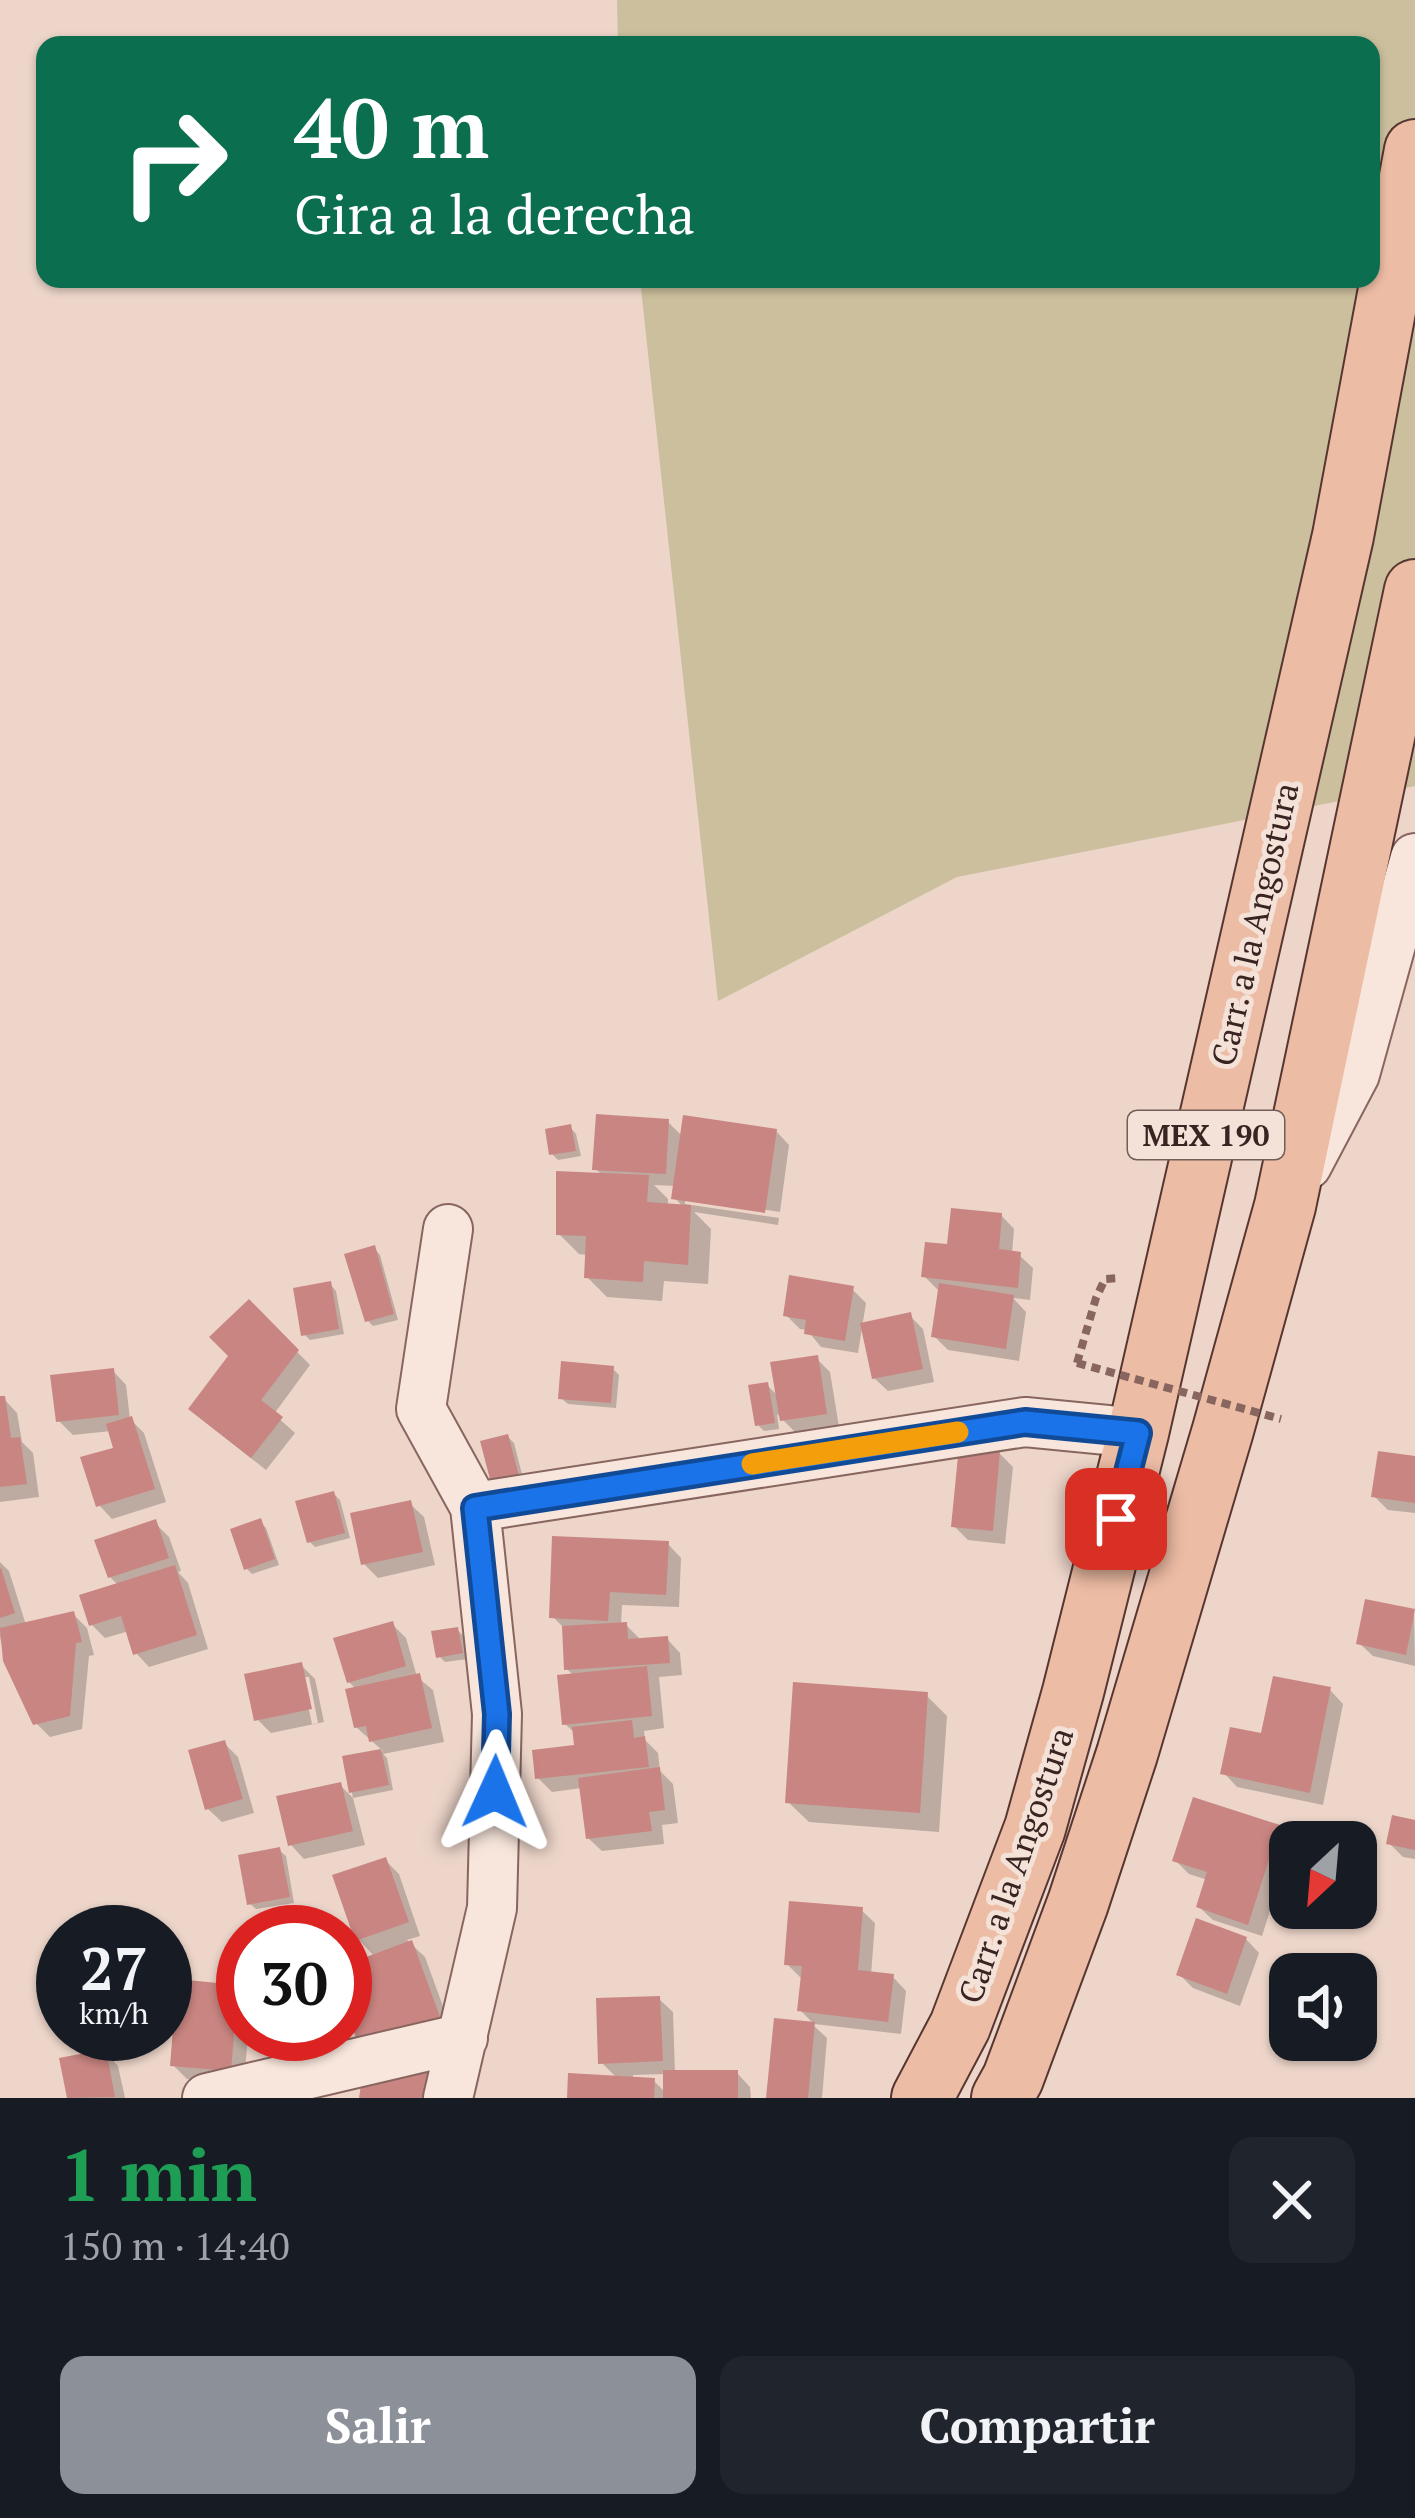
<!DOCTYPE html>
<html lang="es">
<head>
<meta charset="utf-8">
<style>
  :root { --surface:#171b24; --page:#20242c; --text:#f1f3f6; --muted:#9ea1a6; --accent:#8c9099 }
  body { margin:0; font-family:"PT Serif",serif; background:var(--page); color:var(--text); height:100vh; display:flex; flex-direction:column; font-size:45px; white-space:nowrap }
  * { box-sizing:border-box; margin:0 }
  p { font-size:39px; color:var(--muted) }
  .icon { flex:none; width:66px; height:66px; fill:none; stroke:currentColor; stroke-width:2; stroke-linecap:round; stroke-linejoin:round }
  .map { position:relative; height:2098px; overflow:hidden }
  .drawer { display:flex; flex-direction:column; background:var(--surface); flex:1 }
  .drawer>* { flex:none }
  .top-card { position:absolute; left:36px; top:36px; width:1344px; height:252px; border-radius:24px; box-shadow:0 3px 9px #0004; background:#0b6e4f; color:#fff; overflow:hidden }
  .needle { width:78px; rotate:206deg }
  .buttons { position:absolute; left:1269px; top:1821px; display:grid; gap:24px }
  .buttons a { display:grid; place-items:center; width:108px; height:108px; border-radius:24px; background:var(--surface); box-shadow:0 3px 9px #0004; font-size:60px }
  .speed { position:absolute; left:36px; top:1905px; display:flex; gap:24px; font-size:60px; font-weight:700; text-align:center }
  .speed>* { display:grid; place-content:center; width:156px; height:156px; border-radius:50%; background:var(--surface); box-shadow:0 3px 9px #0004; line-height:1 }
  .speed small { font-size:30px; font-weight:400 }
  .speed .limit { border:18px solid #d22; background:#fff; color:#111 }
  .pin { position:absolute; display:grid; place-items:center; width:102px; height:102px; color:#fff; margin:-51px; border-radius:24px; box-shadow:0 6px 18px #0006 }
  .me { position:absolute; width:132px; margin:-66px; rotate:1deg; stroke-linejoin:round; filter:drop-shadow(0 0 9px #0008) }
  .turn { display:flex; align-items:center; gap:42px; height:252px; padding:0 60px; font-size:54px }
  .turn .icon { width:156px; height:156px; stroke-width:2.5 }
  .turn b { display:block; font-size:84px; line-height:102px }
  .round { display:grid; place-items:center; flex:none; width:126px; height:126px; border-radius:24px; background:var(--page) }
  .headline { display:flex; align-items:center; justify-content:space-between; height:204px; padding:0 60px }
  h1 { font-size:72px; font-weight:600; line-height:90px; color:#1e9e55 }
  .primary-button { display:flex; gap:24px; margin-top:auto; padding:24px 60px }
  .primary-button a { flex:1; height:138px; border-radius:24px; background:var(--accent); color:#fff; font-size:48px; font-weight:600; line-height:138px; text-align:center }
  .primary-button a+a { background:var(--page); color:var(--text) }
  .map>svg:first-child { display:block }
</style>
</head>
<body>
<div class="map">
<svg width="1415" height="2098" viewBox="0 0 1415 2098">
  <rect width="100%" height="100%" fill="#edd5c9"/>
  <!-- green -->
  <path fill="#cbbf9d" d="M617 0H1415V786L957 877 718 1001 640 279H1371V45H618Z"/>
  <!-- shadow -->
  <path fill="#0003" fill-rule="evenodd" d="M668 1122 683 1137 776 1131 789 1145 780 1212 685 1198V1204L779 1218 778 1225 694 1212 711 1229 708 1284 664 1281 662 1301 607 1297 587 1277 588 1255 579 1254 559 1234 603 1176 595 1168ZM654 1185 676 1186 674 1197 684 1208 668 1207V1199Z
    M570 1127 576 1134 581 1156 558 1160 552 1154Z
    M1001 1215 1014 1229 1012 1254 1019 1255 1033 1268 1030 1300 1013 1298 1026 1312 1019 1361 948 1350 934 1336 938 1290 924 1276 950 1247Z
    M374 1248 380 1255 398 1320 373 1326 367 1320Z
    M330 1284 336 1291 344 1334 310 1340 304 1334Z
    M852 1289 866 1303 858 1353 821 1347 807 1330 800 1329 786 1315Z
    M249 1303 310 1365 274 1414 295 1433 266 1470 205 1422 232 1356Z
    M910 1316 923 1329 934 1382 888 1391 874 1378Z
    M816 1358 830 1372 839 1427 796 1433 777 1414 779 1429 764 1431 758 1425 767 1385 779 1397Z
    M613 1369 619 1375 616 1408 568 1404 561 1398Z
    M113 1371 126 1385 130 1419 144 1433 166 1502 112 1519 99 1505 117 1450 111 1431 73 1435 59 1421Z
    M0 1399H4L17 1413 22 1442 33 1453 39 1497 0 1502Z
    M508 1437 514 1443 525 1486 501 1492Z
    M999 1453 1013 1467 1005 1544 968 1540 954 1526Z
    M1415 1459V1513L1388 1510 1374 1496Z
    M334 1494 340 1500 350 1538 315 1547 309 1541Z
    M410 1504 424 1517 435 1565 378 1578 364 1564Z
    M260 1522 266 1528 279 1565 252 1574 246 1568Z
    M155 1523 169 1537 181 1571 178 1572 188 1583 208 1649 149 1667 136 1653 129 1631 105 1638 91 1624 119 1586 110 1577Z
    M668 1544 681 1558 679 1607 622 1605 621 1625H626L640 1639H667L680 1653 682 1675 659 1677 664 1728 644 1731 645 1740 658 1753 660 1771 673 1784 678 1823 662 1825 664 1844 602 1851 588 1838 582 1788 552 1792 538 1778 577 1748 576 1734 565 1724 574 1676 567 1669 565 1629 552 1616Z
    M0 1562 9 1571 26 1625 73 1614 87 1628 94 1655 89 1656 82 1729 50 1737 36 1723 5 1660 0 1637Z
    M1414 1612 1415 1666 1373 1656 1359 1643Z
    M392 1624 406 1638 417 1677 433 1690 444 1742 383 1754 387 1758 393 1790 353 1798 365 1845 304 1859 291 1845 340 1785 353 1798 345 1758 383 1751 356 1727 357 1690 349 1682Z
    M457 1630 464 1636 468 1659 445 1662 439 1656Z
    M301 1665 315 1679 324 1722 271 1733 257 1719ZM302 1677H309L318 1723 312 1724Z
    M1330 1690 1343 1704 1323 1805 1237 1787 1224 1773Z
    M926 1695 947 1716 939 1832 809 1822 788 1802Z
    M224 1743 238 1757 254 1813 222 1822 208 1809Z
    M1415 1823V1859L1403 1857 1389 1843Z
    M1278 1828 1292 1841 1262 1936 1213 1920 1199 1907 1208 1880 1189 1874 1175 1860Z
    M279 1850 286 1856 294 1903 256 1909 249 1903Z
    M385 1860 399 1874 420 1936 407 1940 425 1957 452 2031 369 2005 375 1957 358 1939Z
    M861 1910 875 1923 871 1975 893 1977 906 1991 901 2034 814 2024 800 2010 801 1978 787 1964Z
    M1246 1939 1259 1953 1240 2006 1193 1988 1179 1974Z
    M165 1978 168 2023H165Z
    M237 1988 243 1994V2034H248L244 2084 187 2079 173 2065Z
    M659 1999 673 2012 675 2073H737L750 2087 751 2098H570L618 2079 601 2062ZM666 2074V2093L654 2081 633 2080V2075Z
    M813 2025 827 2038 822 2098H769Z
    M304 2034H342L344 2041 314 2051 308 2045Z
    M105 2052 118 2066 125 2098H70L62 2060Z"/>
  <!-- building -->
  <path fill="#c98581" d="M596 1114 669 1119 666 1174 592 1170Z
    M683 1115 777 1129 765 1213 671 1199Z
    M571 1124 576 1151 549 1155 545 1129Z
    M556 1171 649 1175 647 1202 691 1205 688 1265 644 1261 643 1282 584 1278 586 1236 556 1235Z
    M951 1208 1002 1213 999 1249 1021 1252 1018 1288 921 1277 925 1242 947 1244Z
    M375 1245 394 1314 365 1322 344 1254Z
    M789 1275 854 1286 845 1341 804 1334 806 1320 783 1316Z
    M331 1281 339 1329 301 1336 293 1288Z
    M939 1283 1014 1295 1006 1349 931 1337Z
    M249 1299 299 1350 261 1400 283 1417 251 1458 188 1409 228 1356 209 1337Z
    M911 1312 923 1369 872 1379 860 1323Z
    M818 1355 827 1414 780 1421 770 1362Z
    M561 1361 614 1366 611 1403 558 1399Z
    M114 1368 119 1415 56 1422 50 1375Z
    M768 1382 775 1423 755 1426 748 1385Z
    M0 1396H5L11 1438 20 1437 27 1484 0 1487Z
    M132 1416 155 1489 96 1507 80 1457 113 1448 106 1424Z
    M508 1434 520 1480 492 1487 480 1441Z
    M959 1446 1000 1450 993 1531 951 1527Z
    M1378 1451 1415 1456V1503L1371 1497Z
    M334 1491 345 1533 307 1543 295 1501Z
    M411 1500 423 1552 361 1565 350 1513Z
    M261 1518 275 1559 244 1570 230 1529Z
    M156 1519 169 1558 108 1578 94 1540Z
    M552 1536 669 1541 666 1595 610 1592 608 1621 549 1618Z
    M175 1565 197 1635 133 1655 121 1616 89 1626 79 1595Z
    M1 1568 15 1613 0 1618V1569Z
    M1365 1599 1415 1609 1406 1655 1356 1644Z
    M74 1611 82 1642 76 1643 70 1716 33 1725 3 1661 0 1628Z
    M393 1621 406 1666 347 1683 333 1638Z
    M627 1622 628 1639 668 1636 670 1663 564 1670 562 1626Z
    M458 1627 463 1653 436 1658 431 1631Z
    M302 1662 312 1709 254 1721 244 1674Z
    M647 1666 652 1716 562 1725 557 1675Z
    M420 1673 432 1728 369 1742 366 1726 354 1728 345 1689Z
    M1273 1676 1331 1687 1310 1793 1220 1774 1230 1727 1261 1733Z
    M793 1682 928 1692 920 1813 785 1803Z
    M632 1720 634 1738 645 1736 649 1767 535 1779 532 1750 574 1745 572 1727Z
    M225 1740 243 1799 205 1810 188 1750Z
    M381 1749 389 1785 349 1793 342 1756Z
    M660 1767 665 1810 649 1812 652 1831 586 1839 578 1778Z
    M341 1782 353 1831 288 1846 276 1796Z
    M1193 1797 1280 1825 1248 1925 1196 1907 1207 1872 1172 1861Z
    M1392 1815 1415 1820V1850L1386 1844Z
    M280 1847 290 1897 247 1905 238 1855Z
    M386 1857 409 1922 355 1941 332 1875Z
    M789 1901 863 1907 858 1970 894 1974 888 2022 797 2011 802 1966 784 1965Z
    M1196 1918 1247 1937 1227 1994 1176 1975Z
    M412 1940 440 2017 359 2046 346 2011 365 2003 350 1963Z
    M177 1979 238 1985 231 2071 170 2066Z
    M660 1996 663 2061 598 2064 596 1998Z
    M774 2018 815 2022 808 2098H766Z
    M300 2034H339V2035L305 2047Z
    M106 2049 115 2097 67 2098 59 2058Z
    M430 2062 426 2098H359L363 2072Z
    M663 2070H738V2098H663Z
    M568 2073 655 2078 654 2098H567Z"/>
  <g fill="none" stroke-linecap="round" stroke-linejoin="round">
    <defs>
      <path id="minor" d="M1307 1165 1355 1074 1415 858
        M475 1507 1025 1422 1138 1433
        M207 2098 463 2038
        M448 2098 492 1908 497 1714 475 1507 421 1409 448 1229"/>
      <path id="major" d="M922 2098 960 2026 1035 1828 1073 1692 1138 1433 1343 536 1415 150
        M1002 2098 1013 2078 1078 1903 1127 1754 1223 1430 1285 1206 1415 590"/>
    </defs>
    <!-- minor casing -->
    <use href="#minor" stroke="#88665f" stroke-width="52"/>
    <!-- major casing -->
    <use href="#major" stroke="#573632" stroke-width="64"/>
    <!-- path -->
    <path stroke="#88665f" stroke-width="8" stroke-dasharray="9 6" stroke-linecap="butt" d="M1077 1363 1096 1298 1105 1279 1121 1278"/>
    <!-- minor -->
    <use href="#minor" stroke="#f8e6dc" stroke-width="48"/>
    <!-- major -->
    <use href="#major" stroke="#edbca4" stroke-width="60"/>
    <!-- path-bridge -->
    <path stroke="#88665f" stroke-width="8" stroke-dasharray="9 6" stroke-linecap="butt" d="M1077 1363 1281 1419"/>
  </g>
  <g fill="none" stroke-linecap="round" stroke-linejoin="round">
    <defs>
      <path id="route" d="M495 1792 497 1714 475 1508 1025 1422 1138 1433 1116 1519"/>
    </defs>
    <!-- route casing -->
    <use href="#route" stroke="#114b97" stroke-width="30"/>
    <!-- route -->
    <use href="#route" stroke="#1a73e8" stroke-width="21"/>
    <!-- slow -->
    <path stroke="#f59e0b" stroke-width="21" d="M752 1464 958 1432"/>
  </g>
  <g text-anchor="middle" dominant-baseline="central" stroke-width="10" stroke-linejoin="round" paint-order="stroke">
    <!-- shield labels -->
    <rect fill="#f4e2d9" stroke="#725d58" stroke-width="3" x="1128" y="1111" width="156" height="48" rx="9"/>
    <g font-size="30" font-weight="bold" fill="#3a2421">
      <text x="1206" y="1135">MEX 190</text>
    </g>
    <!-- street labels -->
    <g font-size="33" fill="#3a2421" stroke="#f4e2d9">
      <text transform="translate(1254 924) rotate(-77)">Carr. a la Angostura</text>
      <text transform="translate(1015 1865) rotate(-71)">Carr. a la Angostura</text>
    </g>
  </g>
</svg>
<div class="buttons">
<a><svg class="needle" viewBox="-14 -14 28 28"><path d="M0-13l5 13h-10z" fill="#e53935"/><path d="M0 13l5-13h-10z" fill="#9ea1a6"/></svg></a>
<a><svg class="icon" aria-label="sound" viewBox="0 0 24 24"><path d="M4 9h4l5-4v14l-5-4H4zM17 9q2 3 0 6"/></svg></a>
</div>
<div class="speed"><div>27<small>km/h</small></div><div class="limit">30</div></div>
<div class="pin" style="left:1116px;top:1519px;background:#d93025"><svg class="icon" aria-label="arrive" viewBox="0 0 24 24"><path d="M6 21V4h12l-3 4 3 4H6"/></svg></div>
<svg class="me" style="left:495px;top:1792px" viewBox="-20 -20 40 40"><path d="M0-17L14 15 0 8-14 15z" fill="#1a73e8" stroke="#fff" stroke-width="4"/></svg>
<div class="top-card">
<div class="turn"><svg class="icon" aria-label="right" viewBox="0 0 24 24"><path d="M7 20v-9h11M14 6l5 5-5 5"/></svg><div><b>40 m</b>Gira a la derecha</div></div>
</div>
</div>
<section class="drawer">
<div class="headline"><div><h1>1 min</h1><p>150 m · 14:40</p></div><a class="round"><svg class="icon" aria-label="close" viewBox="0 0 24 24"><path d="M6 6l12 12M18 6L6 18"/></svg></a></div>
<div class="primary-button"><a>Salir</a><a>Compartir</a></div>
</section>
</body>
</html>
